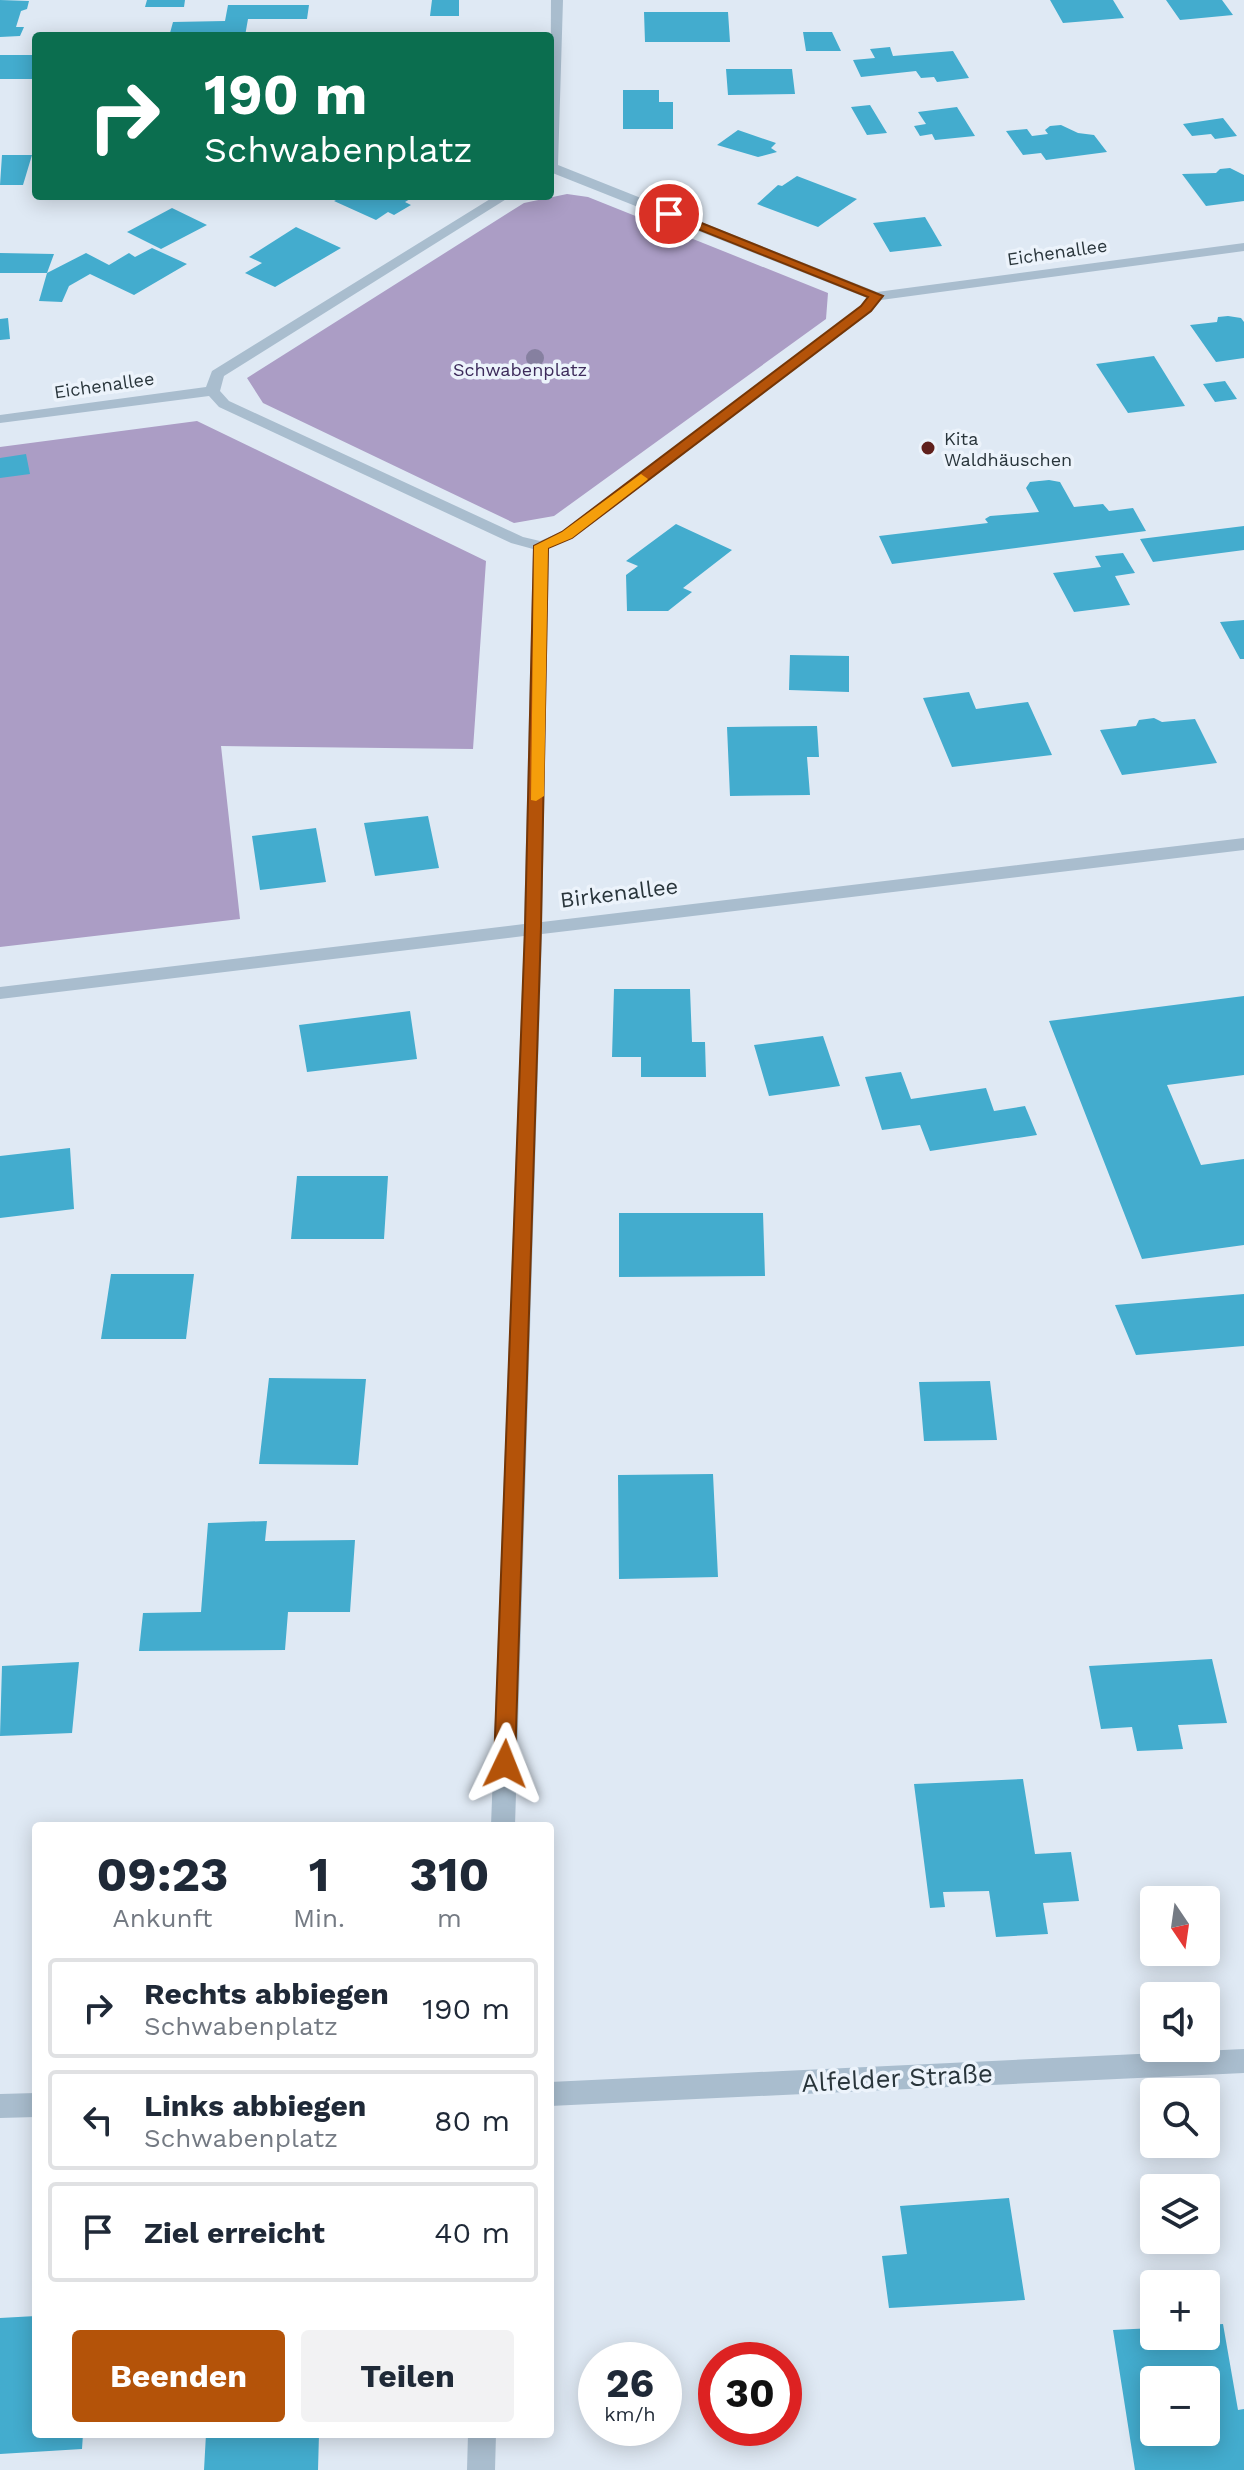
<!DOCTYPE html>
<html lang="de">
<head>
<meta charset="utf-8">
<style>
  :root { --surface:#fff; --page:#f2f2f3; --text:#1f2937; --muted:#747a83; --line:#e0e1e3; --accent:#b45309 }
  body { margin:0; font-family:"Work Sans",sans-serif; background:var(--page); color:var(--text); height:100vh; display:flex; flex-direction:column; font-size:30px; white-space:nowrap }
  * { box-sizing:border-box; margin:0 }
  p { font-size:26px; color:var(--muted) }
  .icon { flex:none; width:44px; height:44px; fill:none; stroke:currentColor; stroke-width:2; stroke-linecap:round; stroke-linejoin:round }
  .map { position:relative; flex:1; overflow:hidden }
  .drawer { position:absolute; left:32px; top:1822px; width:522px; height:616px; display:flex; flex-direction:column; background:var(--surface); border-radius:8px; box-shadow:0 4px 20px #0003 }
  .drawer>* { flex:none }
  .hud { position:absolute; left:32px; top:32px; width:522px; height:168px; border-radius:8px; box-shadow:0 4px 20px #0003; background:#0b6e4f; color:#fff; overflow:hidden }
  .needle { width:52px; rotate:167deg }
  .tools { position:absolute; left:1140px; top:1886px; display:grid; gap:16px }
  .tools a { display:grid; place-items:center; width:80px; height:80px; border-radius:8px; background:var(--surface); box-shadow:0 4px 20px #0003; font-size:40px }
  .speed { position:absolute; left:578px; top:2342px; display:flex; gap:16px; font-size:40px; font-weight:700; text-align:center }
  .speed>* { display:grid; place-content:center; width:104px; height:104px; border-radius:50%; background:var(--surface); box-shadow:0 4px 20px #0003; line-height:1 }
  .speed small { font-size:20px; font-weight:400 }
  .speed .limit { border:12px solid #d22; background:#fff; color:#111 }
  .pin { position:absolute; display:grid; place-items:center; width:68px; height:68px; color:#fff; margin:-34px; border:4px solid #fff; border-radius:50%; box-shadow:0 2px 8px #0007 }
  .me { position:absolute; width:88px; margin:-44px; rotate:2deg; stroke-linejoin:round; filter:drop-shadow(0 0 6px #0008) }
  .turn { display:flex; align-items:center; gap:28px; height:168px; padding:0 40px; font-size:36px }
  .turn .icon { width:104px; height:104px; stroke-width:2.5 }
  .turn b { display:block; font-size:56px; line-height:68px }
  .eta { display:flex; justify-content:space-evenly; align-items:center; height:136px; text-align:center }
  .eta b { font-size:48px; font-weight:700; line-height:56px }
  .primary-button { display:flex; gap:16px; margin-top:auto; padding:16px 40px }
  .primary-button a { flex:1; height:92px; border-radius:8px; background:var(--accent); color:#fff; font-size:32px; font-weight:700; line-height:92px; text-align:center }
  .primary-button a+a { background:var(--page); color:var(--text) }
  ul { padding:0; list-style:none }
  li { display:flex; align-items:center; gap:24px; height:100px; margin:0 16px 12px; padding:0 24px; border:4px solid var(--line); border-radius:8px }
  li div { flex:1 }
  li b { display:block; font-size:30px }
  li em { font-style:normal }
  .map>svg:first-child { display:block }
</style>
</head>
<body>
<div class="map">
<svg width="1244" height="2470" viewBox="0 0 1244 2470">
  <rect width="100%" height="100%" fill="#dfe9f4"/>
  <!-- green -->
  <path fill="#ab9dc5" d="M567 194 588 197 828 293 826 319 554 516 514 523 263 403 247 378 524 203Z
    M197 421 486 561 473 749 221 746 240 919 0 947V447Z"/>
  <!-- building -->
  <path fill="#43acce" fill-rule="evenodd" d="M0 0 29 1 27 9 21 11 16 27H24L20 36 0 37Z
    M147 0H185L184 7H145Z
    M432 0H459V16H430Z
    M1050 0H1113L1124 18 1063 23Z
    M1166 0H1222L1233 15 1180 20Z
    M228 5H309L307 19H248L245 36 170 33 173 22 225 21Z
    M644 12H728L730 42H645Z
    M803 32H832L841 51H806Z
    M890 47 893 56 953 51 969 78 937 82 934 77 921 78 916 71 861 77 853 60 875 58 870 49Z
    M0 55H36V79H0Z
    M726 69H792L795 94 728 95Z
    M623 90H659V102H673V129H623Z
    M870 105 887 133 867 135 851 107Z
    M957 107 975 136 935 140 932 134 920 136 914 126 926 124 918 112Z
    M1223 118 1237 136 1215 139 1211 134 1192 136 1183 124Z
    M1061 125 1078 133 1094 135 1107 152 1046 160 1041 153 1023 155 1006 131 1027 129 1032 136 1048 134 1045 130 1050 126Z
    M738 130 776 143 771 148 777 152 758 157 717 145Z
    M2 155H32L23 185H0Z
    M1230 168 1244 175V201L1206 206 1182 174 1216 173 1220 169Z
    M797 176 857 199 818 227 757 204 778 185 782 186Z
    M344 196H415L405 202 411 205 394 215 388 212 376 220 334 201Z
    M172 208 207 225 161 249 127 232Z
    M925 217 942 246 890 252 873 223Z
    M296 227 341 248 275 287 245 273 262 263 249 257Z
    M152 248 187 264 134 295 90 274 69 286 62 302 39 301 47 273 86 253 109 265 129 253 135 257Z
    M0 253 54 254 47 273H0Z
    M1228 316 1241 318 1244 322V358L1216 362 1190 325 1217 322 1218 317Z
    M8 318 10 339 0 340V319Z
    M1154 356 1185 406 1128 413 1096 364Z
    M1225 381 1237 399 1215 402 1203 384Z
    M26 454 30 474 0 478V458Z
    M1049 480 1060 482 1074 507 1103 504 1109 511 1133 508 1146 531 892 564 879 536 988 523 985 519 990 516 1039 512 1026 488 1030 482Z
    M676 524 732 550 683 588 692 592 668 611H627L626 575 638 566 626 561Z
    M1244 526V550L1153 562 1140 539Z
    M1123 553 1135 573 1115 576 1130 605 1074 612 1053 573 1101 567 1095 556Z
    M1244 620V659H1240L1220 622Z
    M790 655 849 656V692L789 690Z
    M969 692 976 709 1028 702 1052 755 952 767 923 698Z
    M1154 718 1162 722 1195 719 1217 763 1122 775 1100 730 1136 726 1139 720Z
    M817 726 819 757H807L810 795 730 796 727 727Z
    M428 816 439 868 375 876 364 823Z
    M316 828 326 882 260 890 252 836Z
    M614 989H690L692 1042H705L706 1077H641V1057H612Z
    M1244 996V1075L1167 1085 1201 1165 1244 1159V1245L1142 1259 1049 1021Z
    M410 1011 417 1059 307 1072 299 1025Z
    M823 1036 840 1086 769 1096 754 1045Z
    M901 1072 911 1099 986 1088 994 1111 1025 1106 1037 1135 930 1151 920 1125 882 1130 865 1077Z
    M70 1148 74 1209 0 1218V1156Z
    M297 1176H388L384 1239H291Z
    M619 1213H763L765 1276 619 1277Z
    M111 1274H194L186 1339H101Z
    M1244 1294V1346L1136 1355 1115 1305Z
    M269 1378 366 1379 358 1465 259 1464Z
    M990 1381 997 1440 924 1441 919 1382Z
    M713 1474 718 1577 619 1579 618 1475Z
    M267 1521 265 1541 355 1540 350 1612H288L285 1650 139 1651 143 1613 201 1612 208 1523Z
    M1212 1659 1227 1723 1178 1725 1183 1749 1137 1751 1132 1727 1101 1729 1089 1666Z
    M79 1662 72 1733 0 1736 2 1666Z
    M1023 1779 1035 1854 1071 1852 1079 1901 1043 1903 1048 1934 996 1937 989 1891 943 1892 945 1907 930 1908 914 1784Z
    M1009 2198 1025 2300 889 2308 882 2256 907 2254 900 2206Z
    M36 2316V2434H83L82 2449 0 2454V2318Z
    M1223 2324 1238 2410 1244 2409V2470H1135L1113 2330 1154 2328V2336H1206V2325ZM1154 2380H1206V2432H1154Z
    M206 2434H319L318 2470H204Z"/>
  <g fill="none" stroke-linecap="round" stroke-linejoin="round">
    <!-- street -->
    <path fill="#a9bdce" fill-rule="evenodd" d="M551 0H563L558 165 877 292 1244 243V251L881 300 871 312 573 538 549 548 542 922 1244 838V850L542 934 515 1826H491L524 936 0 999V987L524 924 533 549 511 543 219 407 209 396 0 423V415L206 387 212 371 495 196H511L224 376 220 391 229 401 523 537 540 541 561 532 861 306 867 298 550 172Z
      M1244 2049V2073L550 2106V2082Z
      M36 2093V2117L0 2118V2094Z
      M468 2434H496L495 2470H467Z"/>
  </g>
  <!-- trees -->
  <circle fill="#8680a0" cx="535" cy="358" r="9"/>
  <!-- route -->
  <path fill="#b45309" stroke="#753606" stroke-width="2" d="M669 210 883 296 871 311 572 538 548 548 541 927 515 1764 512 1771 505 1774 497 1771 494 1764 525 927 534 546 562 532 861 306 868 297 665 216 663 214Z"/>
  <!-- slow -->
  <path fill="#f59e0b" d="M641 474 648 479 646 481 572 538 548 548 544 796 536 801 531 800 534 546 562 532Z"/>
  <!-- markers -->
  <circle fill="#60201c" stroke="#ecf3fb" stroke-width="3" cx="928" cy="448" r="8"/>
  <g text-anchor="middle" dominant-baseline="central" stroke-width="7" stroke-linejoin="round" paint-order="stroke">
    <!-- far-street labels -->
    <g font-size="18" fill="#29353b" stroke="#ecf3fb">
      <text transform="translate(1057 252) rotate(-8)">Eichenallee</text>
      <text transform="translate(104 385) rotate(-8)">Eichenallee</text>
    </g>
    <!-- far-park labels -->
    <g font-size="18" fill="#3d2b5b" stroke="#ecf3fb">
      <text x="520" y="369">Schwabenplatz</text>
    </g>
    <!-- far-poi labels -->
    <g font-size="18" fill="#29353b" stroke="#ecf3fb" text-anchor="start">
      <text x="944" y="438">Kita<tspan x="944" dy="21">Waldhäuschen</tspan></text>
    </g>
    <!-- street labels -->
    <g font-size="22" fill="#29353b" stroke="#ecf3fb">
      <text transform="translate(619 893) rotate(-7)">Birkenallee</text>
    </g>
    <!-- near-street labels -->
    <g font-size="26" fill="#29353b" stroke="#ecf3fb">
      <text transform="translate(897 2078) rotate(-3)">Alfelder Straße</text>
    </g>
  </g>
</svg>
<div class="tools">
<a><svg class="needle" viewBox="-14 -14 28 28"><path d="M0-13l5 13h-10z" fill="#e53935"/><path d="M0 13l5-13h-10z" fill="#747a83"/></svg></a>
<a><svg class="icon" aria-label="sound" viewBox="0 0 24 24"><path d="M4 9h4l5-4v14l-5-4H4zM17 9q2 3 0 6"/></svg></a>
<a><svg class="icon" aria-label="search" viewBox="0 0 24 24"><circle cx="10" cy="10" r="6"/><path d="M15 15l6 6"/></svg></a>
<a><svg class="icon" aria-label="layers" viewBox="0 0 24 24"><path d="M12 4l9 5-9 5-9-5zM3 14l9 5 9-5"/></svg></a>
<a>+</a>
<a>−</a>
</div>
<div class="speed"><div>26<small>km/h</small></div><div class="limit">30</div></div>
<div class="pin" style="left:669px;top:214px;background:#d93025"><svg class="icon" aria-label="arrive" viewBox="0 0 24 24"><path d="M6 21V4h12l-3 4 3 4H6"/></svg></div>
<svg class="me" style="left:505px;top:1764px" viewBox="-20 -20 40 40"><path d="M0-17L14 15 0 8-14 15z" fill="#b45309" stroke="#fff" stroke-width="4"/></svg>
<div class="hud">
<div class="turn"><svg class="icon" aria-label="right" viewBox="0 0 24 24"><path d="M7 20v-9h11M14 6l5 5-5 5"/></svg><div><b>190 m</b>Schwabenplatz</div></div>
</div>
<section class="drawer">
<div class="eta">
<div><b>09:23</b><p>Ankunft</p></div>
<div><b>1</b><p>Min.</p></div>
<div><b>310</b><p>m</p></div>
</div>
<ul>
<li><svg class="icon" aria-label="right" viewBox="0 0 24 24"><path d="M7 20v-9h11M14 6l5 5-5 5"/></svg><div><b>Rechts abbiegen</b><p>Schwabenplatz</p></div><em>190 m</em></li>
<li><svg class="icon" aria-label="left" viewBox="0 0 24 24"><path d="M17 20v-9H6M10 6l-5 5 5 5"/></svg><div><b>Links abbiegen</b><p>Schwabenplatz</p></div><em>80 m</em></li>
<li><svg class="icon" aria-label="arrive" viewBox="0 0 24 24"><path d="M6 21V4h12l-3 4 3 4H6"/></svg><div><b>Ziel erreicht</b></div><em>40 m</em></li>
</ul>
<div class="primary-button"><a>Beenden</a><a>Teilen</a></div>
</section>
</div>
</body>
</html>
